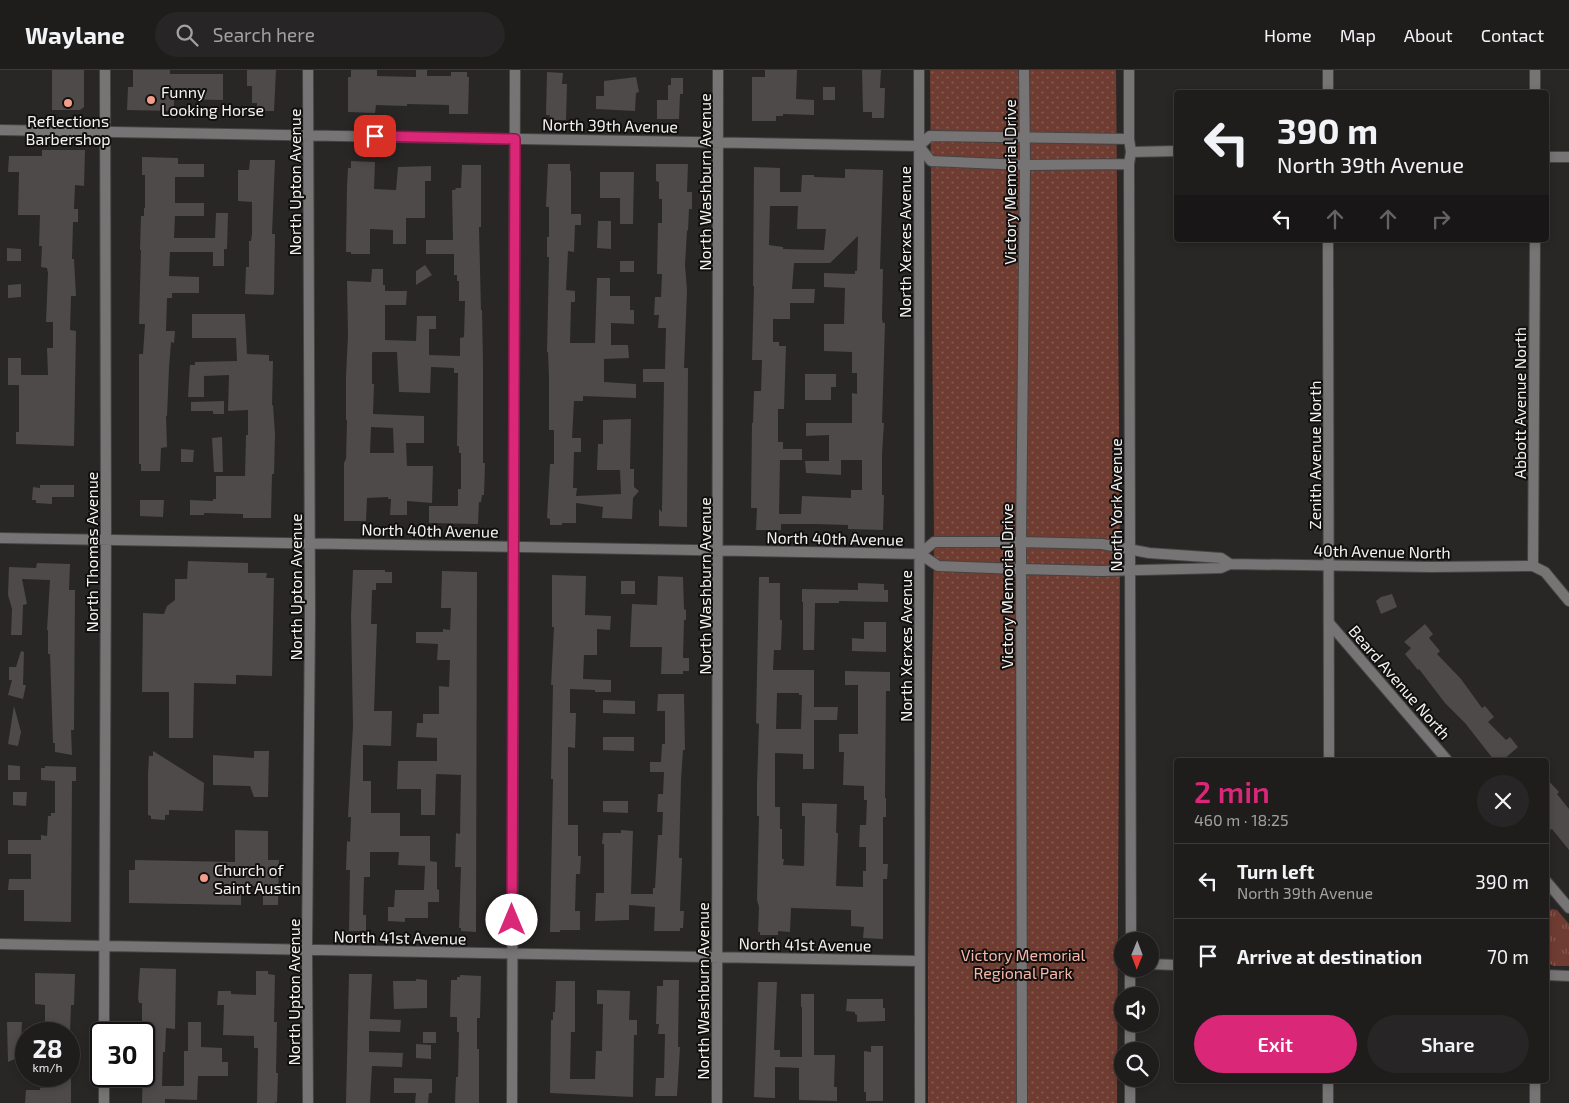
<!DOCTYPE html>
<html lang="en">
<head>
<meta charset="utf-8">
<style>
  :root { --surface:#1f1c1c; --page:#272525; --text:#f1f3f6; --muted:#a1a1a3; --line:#3c3a3b; --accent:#db2777 }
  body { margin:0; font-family:"Exo 2",sans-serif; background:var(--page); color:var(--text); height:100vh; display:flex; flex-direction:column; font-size:19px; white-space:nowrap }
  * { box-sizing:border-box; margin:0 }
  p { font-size:16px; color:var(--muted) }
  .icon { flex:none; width:28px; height:28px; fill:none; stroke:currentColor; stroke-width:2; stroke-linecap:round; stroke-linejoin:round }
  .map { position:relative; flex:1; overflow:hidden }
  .sheet { position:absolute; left:1174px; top:688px; width:375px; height:325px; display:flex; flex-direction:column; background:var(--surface); border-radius:5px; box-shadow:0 2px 8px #0003,0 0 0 1px var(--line) }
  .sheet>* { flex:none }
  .hud { position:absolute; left:1174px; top:20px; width:375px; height:152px; border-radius:5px; box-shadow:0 2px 8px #0003,0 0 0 1px var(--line); background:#1f1c1c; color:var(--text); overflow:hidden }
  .needle { width:32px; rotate:181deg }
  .buttons { position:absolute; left:1114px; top:862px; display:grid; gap:10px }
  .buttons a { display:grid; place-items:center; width:45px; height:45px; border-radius:50%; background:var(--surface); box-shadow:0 2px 8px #0003,0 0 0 1px var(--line); font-size:25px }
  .speed { position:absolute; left:15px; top:952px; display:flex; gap:10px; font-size:25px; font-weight:700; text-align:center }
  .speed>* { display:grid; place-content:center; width:65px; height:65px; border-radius:50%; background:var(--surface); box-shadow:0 2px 8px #0003,0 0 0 1px var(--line); line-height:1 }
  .speed small { font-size:12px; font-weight:400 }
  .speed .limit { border:2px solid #111; border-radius:8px; background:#fff; color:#111 }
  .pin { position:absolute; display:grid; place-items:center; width:42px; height:42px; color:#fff; margin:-21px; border-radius:10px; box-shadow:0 2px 8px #0006 }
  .me { position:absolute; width:55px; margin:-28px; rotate:0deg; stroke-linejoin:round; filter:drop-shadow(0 0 4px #0008) }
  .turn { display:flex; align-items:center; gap:18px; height:105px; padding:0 20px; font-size:22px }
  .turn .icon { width:65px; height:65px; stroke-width:2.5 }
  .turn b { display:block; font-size:35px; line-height:42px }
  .lanes { display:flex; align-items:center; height:48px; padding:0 20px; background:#0003; justify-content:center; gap:25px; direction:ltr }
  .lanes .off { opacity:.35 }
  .round { display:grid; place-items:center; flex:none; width:52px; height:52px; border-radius:26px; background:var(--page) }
  .headline { display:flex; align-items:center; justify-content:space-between; height:85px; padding:0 20px }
  h1 { font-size:30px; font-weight:600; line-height:38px; color:var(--accent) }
  .primary-button { display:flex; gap:10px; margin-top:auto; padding:10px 20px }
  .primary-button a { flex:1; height:58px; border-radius:30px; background:var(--accent); color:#fff; font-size:20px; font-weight:600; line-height:58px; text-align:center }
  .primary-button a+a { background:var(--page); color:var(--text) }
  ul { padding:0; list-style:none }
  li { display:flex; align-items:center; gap:15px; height:75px; padding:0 20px; border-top:1px solid var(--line) }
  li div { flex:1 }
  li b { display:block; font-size:19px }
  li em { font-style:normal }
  header { display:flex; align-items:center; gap:30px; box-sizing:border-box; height:70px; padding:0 25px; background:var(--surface); border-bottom:1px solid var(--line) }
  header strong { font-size:24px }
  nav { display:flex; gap:28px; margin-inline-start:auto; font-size:18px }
  .search { width:350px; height:45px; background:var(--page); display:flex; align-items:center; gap:12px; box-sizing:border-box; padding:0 18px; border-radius:28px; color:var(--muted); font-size:19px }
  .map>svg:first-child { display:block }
</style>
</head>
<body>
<header>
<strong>Waylane</strong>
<div class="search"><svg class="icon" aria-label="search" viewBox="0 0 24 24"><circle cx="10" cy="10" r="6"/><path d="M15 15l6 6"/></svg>Search here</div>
<nav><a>Home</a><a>Map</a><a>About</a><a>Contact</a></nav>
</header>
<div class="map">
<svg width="1569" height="1033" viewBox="0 0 1569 1033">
  <defs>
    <pattern id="grass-tufts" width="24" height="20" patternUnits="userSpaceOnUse" patternTransform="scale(1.25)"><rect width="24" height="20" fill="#6f3c32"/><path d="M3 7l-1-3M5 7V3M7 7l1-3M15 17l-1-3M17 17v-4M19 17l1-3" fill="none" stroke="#845950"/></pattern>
    <pattern id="park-dots" width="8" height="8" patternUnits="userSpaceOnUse" patternTransform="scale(1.25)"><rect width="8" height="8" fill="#6f3c32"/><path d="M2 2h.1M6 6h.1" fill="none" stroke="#845950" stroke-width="1.8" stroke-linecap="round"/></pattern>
  </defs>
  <rect width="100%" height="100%" fill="#292626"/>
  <!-- grass -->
  <path fill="url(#grass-tufts)" d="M1552 839 1557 840 1569 854V896H1554L1546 892V845L1548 841Z"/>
  <!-- park -->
  <path fill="url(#park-dots)" d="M930 0H1116L1120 476 1117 1033H928V893L934 472Z"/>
  <!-- building -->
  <path fill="#4d4a49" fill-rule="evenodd" d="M52 0H84V37L80 40H52Z
    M133 0H170V4H223V30L174 29V41L127 40 128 17H133Z
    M247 0H276L274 41H257V33H252V16H247Z
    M351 0H377V6L416 7V0H427V6H451V2H467V7H469L468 44H449V35L407 34V36L376 35 375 43 348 42V7H351Z
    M765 0H797L796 29 814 30V45L783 44V46H776V51H752V7H765Z
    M862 0H881L880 18H885L884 48H872V42H863Z
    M547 2 563 3 562 14H567L566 50H549L550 45H546Z
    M636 7 639 22 636 23 635 41 596 39V26H604V11Z
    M671 8H683V24H680L679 49H657V30H668V15H671Z
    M823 17H835V30H823Z
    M42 80H85L84 116 75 115 74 139H78V152H73V153L72 189H74L76 226H71L70 260 76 261 74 376 16 374V362H19V315H8V288H21V305H48L47 278H53V252H46L48 203 47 198 41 197 42 176H39L40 145H18L19 102H8L9 86H42Z
    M142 87 178 88V94H204V107H175V133H204V146H175L174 168H215L216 143H228L227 179H224V196H213V182H170L169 206 199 207V223H172V228H167L166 261H175L174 273 171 272 169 298 167 346H166L167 377 161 378 160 401H141V394H139V284H143L145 254H139L141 180H140L141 146H144V138H145V105H142Z
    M250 90H275L272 164H275L274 223 273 225 245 224 246 197H249V171H251L252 164V132L238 131V100H249Z
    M351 91 375 92 374 119 396 120 398 97 431 96V111H425V148H406V174H393V160L370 159V184H351V182H346L347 116 348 98H351Z
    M548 94H570V101H571V144H581V155H575L574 182 568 181 566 220 575 221V232H571L570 273H595L597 208H610V226H630V240H634V254L611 253V275H628L629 288 604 289V312L636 314V328L583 326V331H574L572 368H581V382H574L573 418H577L576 426 621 424 620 400H597L598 374H603V350L631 349 630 399H634V417L639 421 633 428 632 449 602 448 603 437 576 433V453H562V455H550V449L547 448 550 394H554V360H549V307L548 282H547L549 187H547V167H549V137H546Z
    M656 94H688L687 122H692V139H689L688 161 687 160 685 195 687 220 684 298H688L687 457 659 456V439L662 442V440L664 312H643V299H665L666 258H658L659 245H654L655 227H661L662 204H657L658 153H662V129H659V112L656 111Z
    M462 95H481V157H479L481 240H482L483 292V393H485L484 425H482L481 432H479L478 454 429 453V436H458V419H461V383H459V376H457L458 303H454V298L431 297 430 323 399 322 397 282H373L372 283V314H374L373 344 424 346V373H406L407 396H433L432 433 407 431V445H390L391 429H388V427L367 428 366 451H344V393L346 389 347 350H346V306L348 265 347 211 371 212 372 199H383V215H385V221H407L406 235H385V270L416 271 417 246H436V259H429V285L460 286V268L464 267 465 231H459V211H457V205H454V184H426V170H453L452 120H455L456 118H461ZM371 357 393 358 394 383H370Z
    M754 97 780 98V122H801L802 105H814V107L845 108V99L883 100 880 199H883L882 249 883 253H885L882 353H884L882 384V425H884L883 460 848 459V455L815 454H781V460H756L757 438H751L752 353H753L754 321H761L762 290H752L754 216H753ZM770 136H798L797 159H826L824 180 783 179V177L769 175ZM858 166 857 201H855V204L824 203V217L845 218 844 254H824V281L852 282V303H857V324L852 323V353H806V366L829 365V391H805L806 403 841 405V390H862V420H851V428L802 426 801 444H779L780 390H802V379H783V372H778V339H784L786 276H779V272H773V249H790V233H814L815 219H792L794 193H830Z
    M600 102H634L633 154H620V128H600Z
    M598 151H611V179L597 178Z
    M7 178 21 179V191H7Z
    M620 191H634V202H620Z
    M425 195 432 205 416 215V201Z
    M21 214V227L8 228V215Z
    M192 244H245L247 284 269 285V291H273L272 335H273L275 364 274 404H272L271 448H243V444L204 443V445H190V430L213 431V429H216V406H245L246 365H248V340L228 341 229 305 204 306V327H188L190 295H195V292L237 291 236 268H192Z
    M805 304H836V317H831V330H805Z
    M224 331V344H213V341H191V332Z
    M222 367 223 402H214L212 368Z
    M181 379 194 380 193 392H181Z
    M40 415H74V427H52V434L36 433V430H32L33 417 40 418Z
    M140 430H164L163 447 140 446Z
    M188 491 248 493V503H267L266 508H274L272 606 236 605V614L194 613 193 668H169V622H142L143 543 164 544 167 536 175 530V509H187Z
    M37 493 70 494 69 520H75L74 660H71L72 685 55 682V673H53L50 584H48V560H47L50 510 22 509 27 534 23 535 22 565H11L12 539 8 525 9 497 36 498Z
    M353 500H385V502H392V513H376V520H372L371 554H377L374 641H392L391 676 363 675V711H371V743H400V766H430V791L437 792V819L439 820V832H428V848H405V852L388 851V837H394L395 820H424L425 796 398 795 399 782H370V807H364L363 845H366V861H349L350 800H346L347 771 350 772 351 747H348L353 656 351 546Z
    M442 501 477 502 476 862 461 861V858H459L461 797H455L456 763 460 764 461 705 436 704 435 745H421V719H397L398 691H437V668L416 667 417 653H423V644H439V616L449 617 450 590H437L438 574 416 573V562H443V559L450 560 451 538H441Z
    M552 505 586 506 585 545 611 546 610 560 597 559V585H584L583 609 611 610V622H595V620L570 619V643H576L575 678 568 677V755H578V786H581L580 804H576L575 841H580V860H560V862H550L553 709H551L553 615H551L554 557H552Z
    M658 506 683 507 684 539 686 540V550H684L683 588H689V601H683V604H661L662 577H630L632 534 657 535Z
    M759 507H769V513H780V550H782L781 580H774L773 600H814V637H838L837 650H814V699H803V684L775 683V737H780V759H782V789H784L783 795 804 796 805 746H802V733L837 734 836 763H838L836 816 863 817V801H866V777H859L860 755H866L867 730H864V716L843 715 844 682H839V664H858V615H845V601L890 602V621H886L885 728H886V747H883V794H888L887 809H883V869L863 868 864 857 851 856V840L791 838 790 862 778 861V865H760V862H758L759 837 757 830 759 746H757V714L759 654 756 653ZM777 623H799V625H802L801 659H776Z
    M621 511H635V524H621Z
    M858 513 884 514V520H888V532L839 531V533H815L814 580H803V532H802V519L858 520Z
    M1392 524 1397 537 1381 544 1376 531 1381 527Z
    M864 552H886V582L852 581V568L864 569Z
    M1425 554 1433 564 1429 568 1440 581 1437 584 1461 609 1482 638 1485 636 1494 647 1488 652 1506 670 1510 667 1518 677 1503 690H1494L1465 653 1445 633 1419 599 1418 600 1405 584 1411 578 1404 572Z
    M21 581 24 582 23 615H26L23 629 8 625 12 610H9V597H16Z
    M658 624H684L685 680H683L681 710 679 788H682L680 841H684L683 858H680V861H654L655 837 629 835V850L595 851 596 823H604V774H602L603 763H621V760L633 761 631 824H653V818H655L658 765H662L663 742H657L658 724H663L664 702H650V692H661L662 674H665V641H657Z
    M603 630 635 631V644L603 643Z
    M14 636 21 662 18 676 8 674Z
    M603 667H634V681L603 680Z
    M153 681 204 713 203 741 169 740V745H165V750L151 749V746L148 745V704L149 686H153Z
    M254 681H269L268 727H254L250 716 213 715V685L254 688Z
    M8 695 20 696V710H8Z
    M45 696 76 697V711H72L71 852 24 851V820H8L9 809H31V784H8V770H41V765L47 766 48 746H51V743H55V711L41 710V698H45Z
    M1546 708 1559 722 1557 724 1569 739V780L1552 759 1546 762Z
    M13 722H27L26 736 13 735Z
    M603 731H628V743L603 742Z
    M235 760 268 761V790H279L278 835H263V816H241V835L129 833V800H135V790L235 792Z
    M140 898 176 899 175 959 166 958 165 982H163L162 1016H183L184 1015V981H188V952H201V977L222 978V992H228V1006H198L197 1030 165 1029V1033H142L144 958H142V933H139L138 928Z
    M256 901H268V904L275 905 274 952H277L276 1003H278L277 1032 274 1033H257L258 978H254V966L223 965 224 935H217L218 921H231V924L256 925Z
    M35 903 75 904 74 935H71L70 964H45V935L35 934Z
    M349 904H372L370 949 401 950 400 962 369 961V982L403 983 402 997 372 996 370 1033H346Z
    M460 905 481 906 480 948H477V979H479V1033H455L456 1007H458L459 962H457V947H450L451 910H457V907H460Z
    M416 909 427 910V938L394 939 393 911H416Z
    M663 910H679L678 977H680L677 1026H655L656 1008H664L665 964H658L659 954H656L657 916H663Z
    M556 911H575V962H571L570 1009H595L596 981H602L603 934H597V920L630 921 629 950H637V965H634L633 1027 550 1023 551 950H553V942H555Z
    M758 912H777L774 980H780V987H802V937H801V924H814V985H835L834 1017H837V1031L799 1030V998L775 997V1028L754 1027Z
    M847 929H883V938H885V951L857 952V945L855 944V942L846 941Z
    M7 952H22L21 972 26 984 8 992Z
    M423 962H436V973H423Z
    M416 974 431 975V989L416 988Z
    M871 976H883V1031H866V1022H864V981L871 982Z
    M45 1006H71V1033H25L26 1020H40V1018H45Z
    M394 1008 432 1009V1023H429L428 1033H415L416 1023H394Z"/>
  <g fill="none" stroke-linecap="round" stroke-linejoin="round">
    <defs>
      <path id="minor" d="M919 0 920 1033
        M1129 0V69L1131 82 1129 94 1131 871
        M1535 0V22
        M1328 22V0
        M0 60 919 76 930 66 1129 69
        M919 76 931 91 1025 95 1129 94
        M1131 82 1176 81
        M1546 87H1569
        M1328 170 1329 690
        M0 468 920 484 938 496 1021 499
        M920 484 934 472H1021
        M1533 496 1535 170
        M1330 554 1447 690
        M1546 811 1569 838
        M0 874 920 891
        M1150 894 1176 895
        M1546 905 1569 906
        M1130 926V899
        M104 964 106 470 105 0
        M1130 981V954
        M104 1033V1006
        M308 1033 307 880 310 546 308 0
        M512 1033 515 0
        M717 1033 718 0
        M1130 1033V1009
        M1328 1033V1010
        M1535 1033V1010"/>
      <path id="tertiary" d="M1021 472 1102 474 1149 483 1221 488 1230 494
        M1021 499 1102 501 1221 498 1230 494 1431 497 1533 496 1545 502 1569 531
        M1022 1033 1021 472 1025 95 1024 0"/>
    </defs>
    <!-- minor casing -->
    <use href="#minor" stroke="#464343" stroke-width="12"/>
    <!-- tertiary casing -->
    <use href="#tertiary" stroke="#464343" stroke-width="12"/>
    <!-- minor -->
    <use href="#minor" stroke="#767474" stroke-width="10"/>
    <!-- tertiary -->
    <use href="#tertiary" stroke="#767474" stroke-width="10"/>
  </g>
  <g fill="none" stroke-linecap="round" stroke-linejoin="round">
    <defs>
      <path id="route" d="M375 66 515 69 512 850"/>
    </defs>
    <!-- route casing -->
    <use href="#route" stroke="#8e194d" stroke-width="12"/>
    <!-- route -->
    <use href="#route" stroke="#db2777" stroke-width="9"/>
  </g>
  <!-- markers -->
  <g fill="#f49d8b" stroke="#11100f" stroke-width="2">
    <circle cx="151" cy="30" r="5"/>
    <circle cx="68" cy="33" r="5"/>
    <circle cx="204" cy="808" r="5"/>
  </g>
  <g text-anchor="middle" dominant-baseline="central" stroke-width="4" stroke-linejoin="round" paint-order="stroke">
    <!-- poi labels -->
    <g font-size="16" fill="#f5f3f2" stroke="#11100f" text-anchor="start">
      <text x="161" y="21">Funny<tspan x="161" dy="18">Looking Horse</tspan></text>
      <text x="68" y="50" text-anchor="middle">Reflections<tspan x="68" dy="18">Barbershop</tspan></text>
      <text x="214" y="799">Church of<tspan x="214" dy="18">Saint Austin</tspan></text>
    </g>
    <!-- street labels -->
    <g font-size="16" fill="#f5f3f2" stroke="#11100f">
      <text transform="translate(610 55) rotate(1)">North 39th Avenue</text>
      <text transform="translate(294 112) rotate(-90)">North Upton Avenue</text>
      <text transform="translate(704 112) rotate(-90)">North Washburn Avenue</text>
      <text transform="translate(1009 112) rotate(-90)">Victory Memorial Drive</text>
      <text transform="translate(904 172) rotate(-90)">North Xerxes Avenue</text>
      <text transform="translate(1519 333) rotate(-90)">Abbott Avenue North</text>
      <text transform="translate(1314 385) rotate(-90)">Zenith Avenue North</text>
      <text transform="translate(1115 435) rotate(-90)">North York Avenue</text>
      <text transform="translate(430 460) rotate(1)">North 40th Avenue</text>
      <text transform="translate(835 468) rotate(1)">North 40th Avenue</text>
      <text transform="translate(1382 481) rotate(1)">40th Avenue North</text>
      <text transform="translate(91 482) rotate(-90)">North Thomas Avenue</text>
      <text transform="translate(704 516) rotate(-90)">North Washburn Avenue</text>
      <text transform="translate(1006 516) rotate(-90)">Victory Memorial Drive</text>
      <text transform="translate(295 517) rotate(-90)">North Upton Avenue</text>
      <text transform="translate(905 576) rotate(-90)">North Xerxes Avenue</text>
      <text transform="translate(1400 612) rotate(49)">Beard Avenue North</text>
      <text transform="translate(400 867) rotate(1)">North 41st Avenue</text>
      <text transform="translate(805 874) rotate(1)">North 41st Avenue</text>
      <text transform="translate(702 921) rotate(-90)">North Washburn Avenue</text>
      <text transform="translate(293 922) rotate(-90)">North Upton Avenue</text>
    </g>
    <!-- park labels -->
    <g font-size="16" fill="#f7b6a8" stroke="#11100f">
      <text x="1023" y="884">Victory Memorial<tspan x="1023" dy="18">Regional Park</tspan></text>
    </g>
  </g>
</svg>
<div class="buttons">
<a><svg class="needle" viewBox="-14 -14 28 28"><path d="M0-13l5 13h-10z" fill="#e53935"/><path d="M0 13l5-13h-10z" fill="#a1a1a3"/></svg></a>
<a><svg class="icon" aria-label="sound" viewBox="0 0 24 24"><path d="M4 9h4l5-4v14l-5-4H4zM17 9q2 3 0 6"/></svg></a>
<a><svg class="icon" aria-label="search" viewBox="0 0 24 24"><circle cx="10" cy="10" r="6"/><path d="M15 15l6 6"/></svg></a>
</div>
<div class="speed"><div>28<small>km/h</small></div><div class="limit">30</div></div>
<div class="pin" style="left:375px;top:66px;background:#d93025"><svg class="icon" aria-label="arrive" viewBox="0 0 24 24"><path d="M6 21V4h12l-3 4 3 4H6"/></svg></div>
<svg class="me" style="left:512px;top:850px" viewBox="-20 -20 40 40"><circle r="19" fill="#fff"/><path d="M0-13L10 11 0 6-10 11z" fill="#db2777"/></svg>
<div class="hud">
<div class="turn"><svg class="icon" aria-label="left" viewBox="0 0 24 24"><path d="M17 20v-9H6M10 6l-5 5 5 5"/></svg><div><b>390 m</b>North 39th Avenue</div></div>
<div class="lanes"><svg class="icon" aria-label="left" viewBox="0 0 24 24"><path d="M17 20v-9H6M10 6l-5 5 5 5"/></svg><svg class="icon off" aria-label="ahead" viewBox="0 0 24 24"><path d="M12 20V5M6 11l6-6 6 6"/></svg><svg class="icon off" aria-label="ahead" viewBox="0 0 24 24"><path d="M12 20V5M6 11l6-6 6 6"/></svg><svg class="icon off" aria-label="right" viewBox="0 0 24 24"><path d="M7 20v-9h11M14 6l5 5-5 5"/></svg></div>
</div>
<section class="sheet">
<div class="headline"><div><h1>2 min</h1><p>460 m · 18:25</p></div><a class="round"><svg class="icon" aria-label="close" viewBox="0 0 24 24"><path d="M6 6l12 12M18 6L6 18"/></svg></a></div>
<ul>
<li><svg class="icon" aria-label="left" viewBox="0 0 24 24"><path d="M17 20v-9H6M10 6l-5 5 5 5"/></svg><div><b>Turn left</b><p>North 39th Avenue</p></div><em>390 m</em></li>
<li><svg class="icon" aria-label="arrive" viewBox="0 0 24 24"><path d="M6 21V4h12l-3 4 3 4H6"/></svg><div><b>Arrive at destination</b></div><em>70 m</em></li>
</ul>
<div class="primary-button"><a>Exit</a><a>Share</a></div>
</section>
</div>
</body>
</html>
